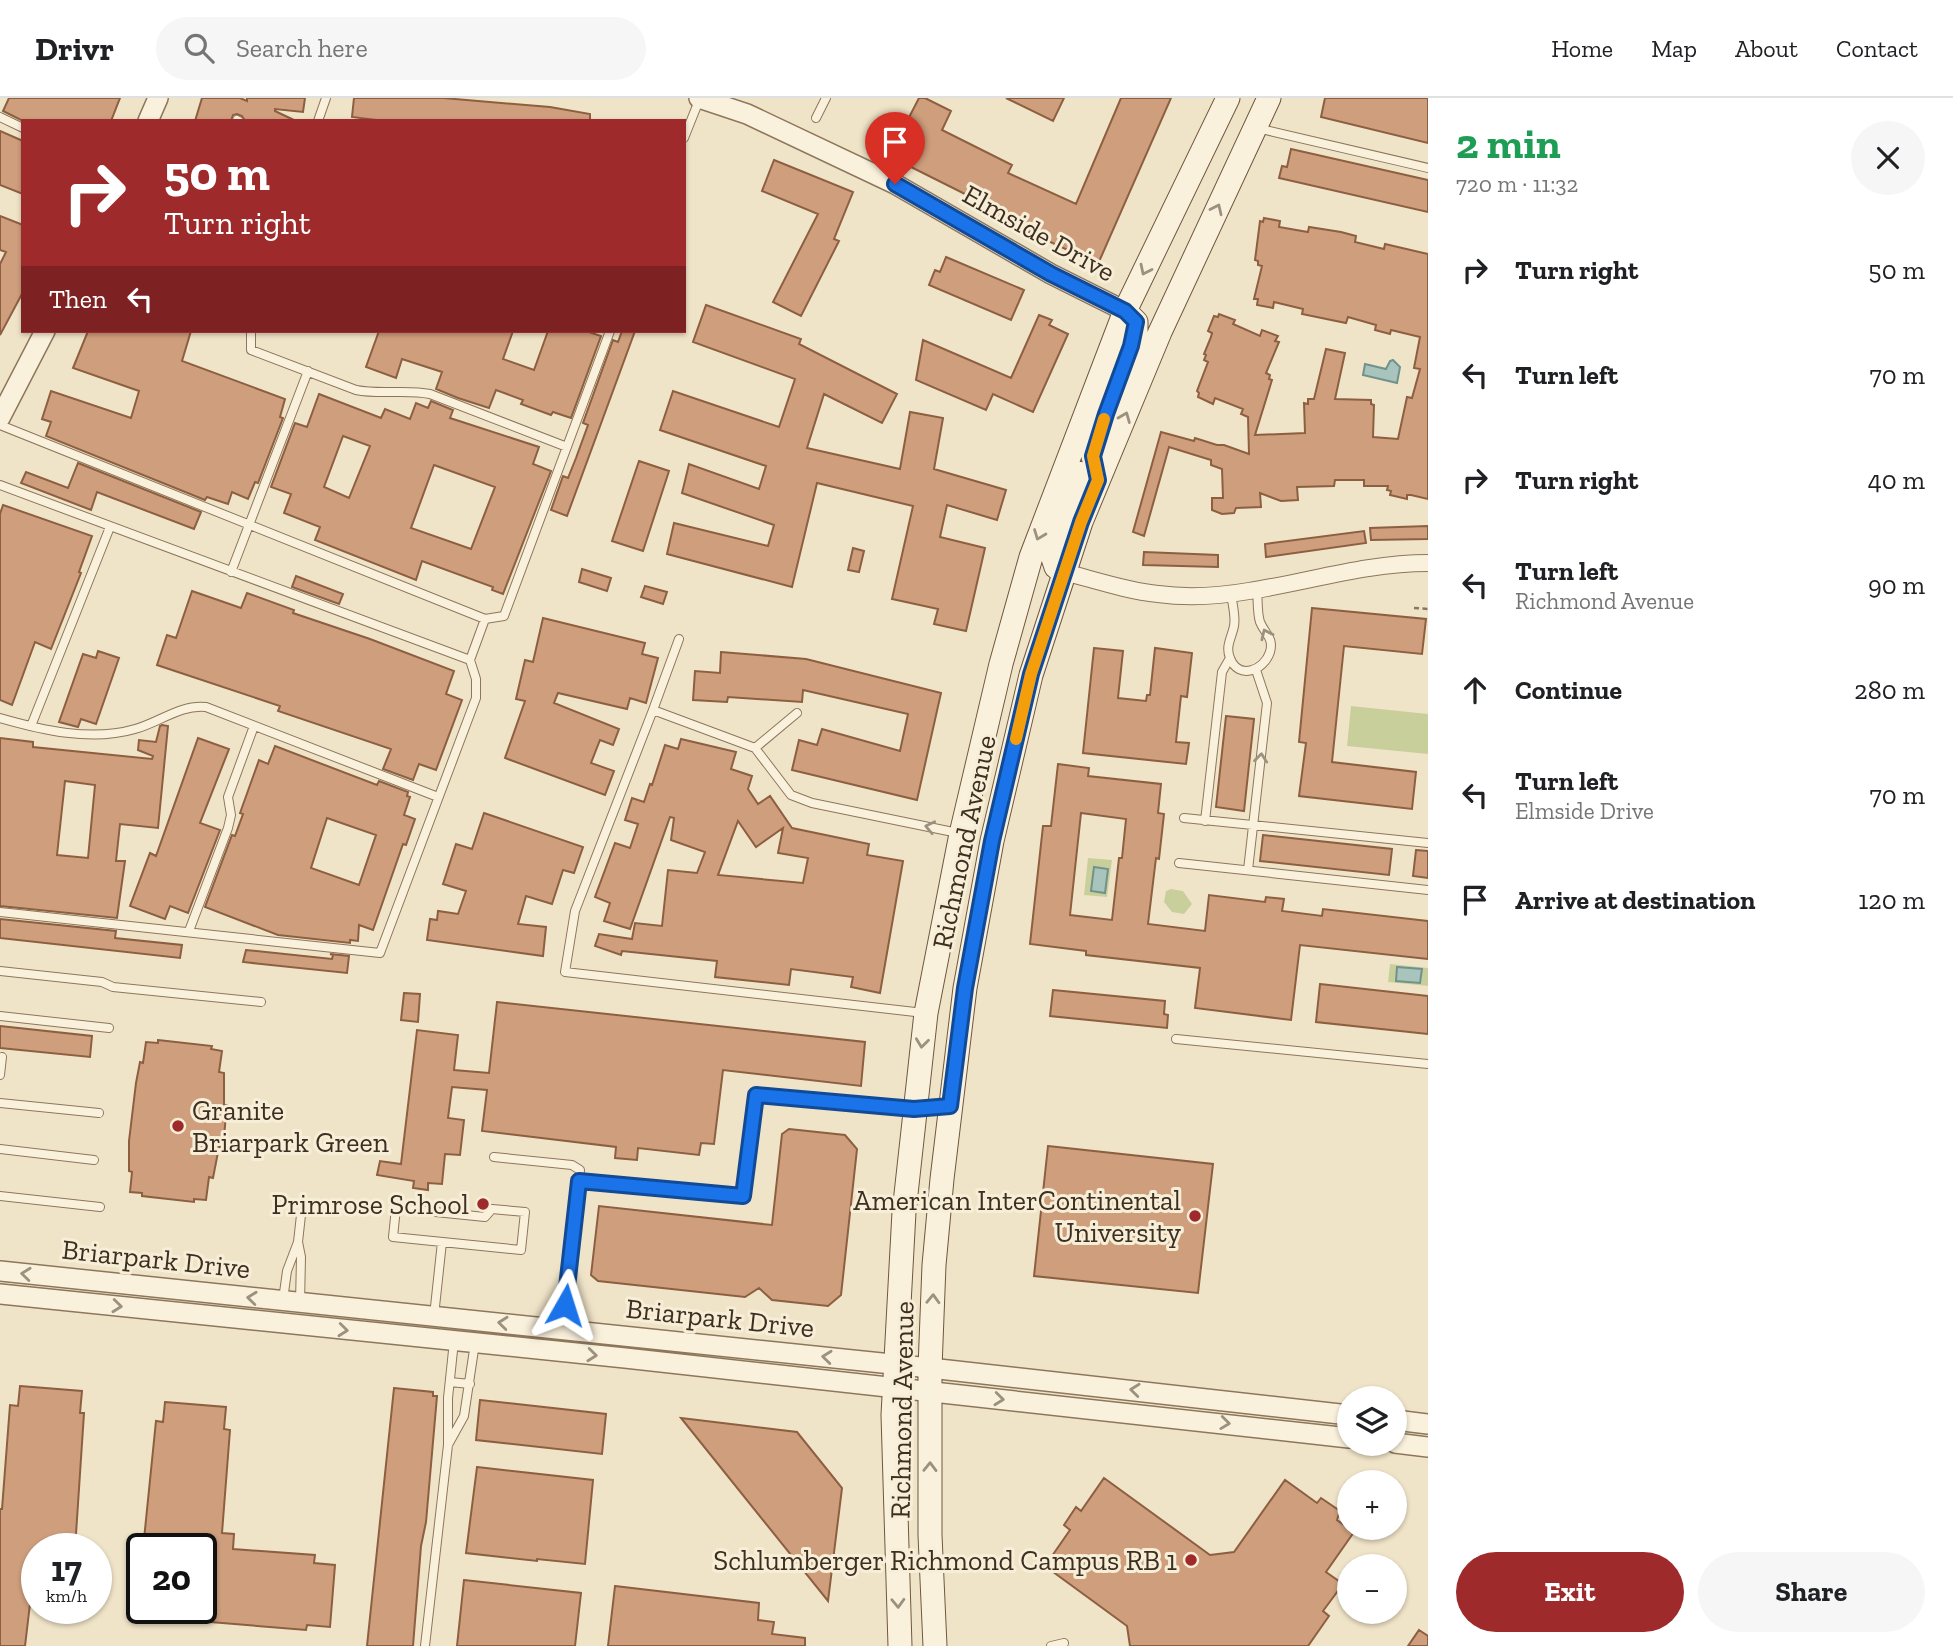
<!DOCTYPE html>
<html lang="en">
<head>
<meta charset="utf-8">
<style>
  :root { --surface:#fff; --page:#f6f6f6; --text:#202124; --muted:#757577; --line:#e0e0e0; --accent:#9e2a2b }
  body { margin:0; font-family:"Zilla Slab",serif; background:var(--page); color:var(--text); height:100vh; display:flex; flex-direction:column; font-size:26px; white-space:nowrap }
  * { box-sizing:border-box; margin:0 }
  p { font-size:23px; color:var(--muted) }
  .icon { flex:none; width:38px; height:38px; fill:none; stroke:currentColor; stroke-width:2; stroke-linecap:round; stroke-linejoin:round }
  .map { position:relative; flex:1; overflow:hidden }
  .details { display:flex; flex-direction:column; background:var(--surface); width:525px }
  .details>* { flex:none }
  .top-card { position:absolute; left:21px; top:21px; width:665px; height:214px; border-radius:0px; box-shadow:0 2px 5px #0004; background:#9e2a2b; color:#fff; overflow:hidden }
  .buttons { position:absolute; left:1337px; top:1288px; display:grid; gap:14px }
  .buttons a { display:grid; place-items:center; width:70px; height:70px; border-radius:50%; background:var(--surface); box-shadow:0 2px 5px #0004; font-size:35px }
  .speed { position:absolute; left:21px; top:1435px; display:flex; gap:14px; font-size:35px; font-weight:700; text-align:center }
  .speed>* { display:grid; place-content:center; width:91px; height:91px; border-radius:50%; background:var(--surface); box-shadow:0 2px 5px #0004; line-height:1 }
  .speed small { font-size:18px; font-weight:400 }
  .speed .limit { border:4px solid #111; border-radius:10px; background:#fff; color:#111 }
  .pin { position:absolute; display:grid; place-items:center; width:60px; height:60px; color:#fff; margin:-72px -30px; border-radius:50% 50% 50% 0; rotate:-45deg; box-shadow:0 0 7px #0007 }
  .pin .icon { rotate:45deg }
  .me { position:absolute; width:77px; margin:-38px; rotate:6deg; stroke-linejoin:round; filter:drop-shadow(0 0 5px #0008) }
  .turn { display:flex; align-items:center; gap:24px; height:147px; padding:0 28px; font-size:32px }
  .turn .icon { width:91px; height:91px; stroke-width:2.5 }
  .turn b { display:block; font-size:49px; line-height:60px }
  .then { display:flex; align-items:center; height:66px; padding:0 28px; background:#0003; gap:14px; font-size:26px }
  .round { display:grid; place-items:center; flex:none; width:74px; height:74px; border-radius:37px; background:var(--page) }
  .overview { display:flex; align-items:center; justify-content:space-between; height:119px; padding:0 28px }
  h1 { font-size:42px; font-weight:700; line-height:52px; color:#1e9e55 }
  .button { display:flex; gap:14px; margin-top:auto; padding:14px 28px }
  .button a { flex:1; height:80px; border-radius:42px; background:var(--accent); color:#fff; font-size:28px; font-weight:700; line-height:80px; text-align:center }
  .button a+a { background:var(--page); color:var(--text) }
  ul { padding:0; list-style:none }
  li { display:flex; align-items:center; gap:21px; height:105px; padding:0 28px }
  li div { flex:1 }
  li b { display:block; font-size:26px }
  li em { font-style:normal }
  header { display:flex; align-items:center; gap:42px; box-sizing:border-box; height:98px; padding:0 35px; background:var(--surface); border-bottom:2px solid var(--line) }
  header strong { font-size:33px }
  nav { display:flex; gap:38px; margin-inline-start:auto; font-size:24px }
  .search { width:490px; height:63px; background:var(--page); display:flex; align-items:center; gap:18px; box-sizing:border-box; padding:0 24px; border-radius:38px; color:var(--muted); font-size:26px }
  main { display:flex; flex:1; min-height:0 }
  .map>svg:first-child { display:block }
</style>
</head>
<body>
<header>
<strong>Drivr</strong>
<div class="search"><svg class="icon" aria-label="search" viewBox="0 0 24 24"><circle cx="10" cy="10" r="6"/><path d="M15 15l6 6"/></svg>Search here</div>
<nav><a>Home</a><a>Map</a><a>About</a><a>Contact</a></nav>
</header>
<main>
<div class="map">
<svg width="1428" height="1548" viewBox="0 0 1428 1548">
  <rect width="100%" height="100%" fill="#f0e4c8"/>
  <!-- green -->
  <path fill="#c9cf9b" d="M1351 608 1428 616V656L1347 648Z
    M1088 760 1112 762 1107 799 1084 797Z
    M1171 791 1183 793 1192 806 1184 816 1172 814 1164 804 1166 793Z
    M1390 866 1428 870V888L1388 884Z"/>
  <!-- water -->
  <path fill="#a9c4bc" stroke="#6f938a" stroke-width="2" d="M1393 262 1400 269 1397 285 1363 277 1365 266 1386 271 1390 263Z
    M1094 769 1108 771 1105 795 1091 793Z
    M1397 869 1422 871 1420 885 1396 883Z"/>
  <!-- building -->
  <path fill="#cf9f7d" stroke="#8d5f41" stroke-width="2" fill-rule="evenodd" d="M9 0H120L111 23H23L3 13Z
    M202 0H240L247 3V0H305L303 14 275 11V13L296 23H245L242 18 237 16 233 17 231 23H195Z
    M354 0H443L550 9 590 16V23H384L352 19Z
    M919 0H925L951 13 942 32 1012 67 1008 75 1076 106 1121 0H1171L1098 166 992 117 995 111 889 58Z
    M1006 0H1064L1053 23Z
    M1325 0H1428V45L1321 19Z
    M0 33 23 43V96L0 87Z
    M1291 51 1428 82V114L1279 80 1282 68 1287 69Z
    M774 62 853 94 834 141 839 143 801 218 773 204 818 116 762 93Z
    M0 118 23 127V194L0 237V166L6 154 0 152Z
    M1264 120 1280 123 1279 129 1308 134 1309 129 1341 134 1356 138 1355 144 1384 151 1385 146 1428 156V401L1411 397H1407V401L1390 397 1391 393 1387 392 1388 388H1364V382H1335L1334 388 1297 389 1298 402 1281 403 1260 395 1261 409 1236 410 1234 415 1222 416 1212 412V400H1223L1222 371 1211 367V362L1169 349 1144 438 1133 434 1161 334 1194 343 1195 340 1217 347H1224L1249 356 1248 319 1241 316 1243 311 1215 300 1213 306 1198 299 1199 295 1197 293 1208 264 1204 262 1206 257 1204 256 1211 239 1212 235 1208 233 1214 218 1218 219 1219 216 1235 222 1233 226 1260 238 1262 232 1278 238 1275 243 1279 244 1266 275 1270 277 1269 281 1272 282 1255 337 1305 335 1304 305 1308 306V301H1314L1326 251 1345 255 1335 301 1371 302V306L1374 307 1373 339 1398 341 1407 299 1412 300 1420 271 1414 270 1420 239 1391 232 1390 236 1375 232 1376 227 1348 219 1346 225 1302 216 1303 211 1274 204 1273 210 1257 207 1258 201H1254L1262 168 1258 167V163L1255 162 1260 123 1263 124Z
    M946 159 1024 192 1011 222 929 187 935 172 940 174Z
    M706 207 801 241 799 246 897 296 882 325 824 296 807 350 900 371 910 314 943 320 934 371 1006 392 997 422 947 407 940 439 985 450 966 533 934 526 938 511 892 501 913 408 817 385 792 489 667 456 674 425 768 448 774 427 682 395 689 366 759 391 766 368 660 332 673 293 779 329 795 281 693 244Z
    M1039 217 1052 222 1049 227 1068 236 1033 314 993 296 986 312 916 282 923 242 1011 280Z
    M88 233H191L182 263 285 301 280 319 283 320 258 385 255 384 248 401 232 394 228 406 207 399 205 402 46 338 51 324 42 321 51 293 131 320 139 293 73 270Z
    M379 233H513L503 261 534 272 548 233H586L601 238 571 320 553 314 551 317 521 306 523 302 496 292 489 310 458 300 436 291 442 274 402 261 396 280 366 269Z
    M622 233H635L567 418 551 412 563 378 568 380 576 360 588 327 583 325 613 242 618 244Z
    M319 296 381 320 385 311 410 321 416 305 428 310 431 303 453 312 450 320 539 349 533 366 551 373 503 496 492 492 493 489 422 463 416 482 315 442 320 429 284 415 291 396 271 389 295 325 307 329ZM343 338 370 348 349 400 324 389ZM434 367 495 389 471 451 411 430Z
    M639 363 669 373 643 453 612 443Z
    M78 365 201 414 194 431 97 394 91 412 21 385 26 374 68 390Z
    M3 407 92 438 79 474 81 475 51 551 35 544 12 607 0 602V416Z
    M1428 428V441L1371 442 1370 430Z
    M1364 433 1366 445 1266 459 1265 446Z
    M853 450 864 453 859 474 848 472Z
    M1144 454 1218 457V469L1143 467Z
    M582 471 611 480 607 493 579 484Z
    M296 478 343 496 339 506 292 489Z
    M645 488 667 494 663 506 641 499Z
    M192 493 241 510 247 495 294 512 293 515 370 541 454 573 446 596 462 602 436 672 419 666 413 682 383 671 391 651 278 613 280 608 157 567 167 537 176 540Z
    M1312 510 1426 521 1422 556 1344 548 1332 664 1416 674 1412 711 1299 698 1306 645 1299 644Z
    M543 520 645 545 642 556 658 560 646 605 630 600 627 611 558 595 554 605 619 631 613 647 600 642 591 665 614 673 605 697 505 660 525 603 516 601 525 562 533 564Z
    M1094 550 1123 553 1118 600 1146 603 1147 597H1150L1155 550 1192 555 1187 599 1181 598 1176 644 1189 645 1186 666 1083 655Z
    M98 553 119 560 96 626 81 621 78 629 59 624 83 556 96 560Z
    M721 554 806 561 941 595 917 702 792 672 799 642 817 647 822 631 900 653 908 616 803 592 802 604 728 599 727 604 693 602 695 573 720 575Z
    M1226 618 1254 621 1244 713 1216 709Z
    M162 627 168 628 158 730 120 726 116 763H125L117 820 0 808V640L33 644V649L152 661 153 658 138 652 139 642 156 644 160 628ZM65 683 95 687 88 760 57 757Z
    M198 640 229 651 200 725 220 732 188 815 170 808 165 821 130 808 150 755 156 758Z
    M681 641 736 654 731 671 752 678 748 691 758 706 770 698 792 730 869 746 867 757 903 763 880 895 851 889 853 879 791 871 789 887 715 879 717 863 622 853 621 857 595 848 599 836 632 841 635 825 662 828 668 772 697 775 705 754 671 742 674 720 670 719 630 831 604 823 610 805 595 799 615 745 630 750 638 726 625 722 632 700 644 704 650 686 652 687 665 647 678 651ZM738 723 756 749 783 730 778 755 808 760 803 785 718 777Z
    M275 648 377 687 379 683 408 694 407 698 410 699 404 717 415 721 406 747 403 746 373 832 359 827 358 843 350 842V845L278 837 205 809 232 737 235 738 243 716 240 715 259 662 268 666ZM327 720 376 737 359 787 311 770Z
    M1058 666 1089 670 1088 678 1161 686 1158 715 1164 716 1159 761 1156 760 1148 826 1205 833 1209 797 1265 804 1266 799 1284 801 1282 813 1322 818 1323 811 1428 823V861L1300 847 1291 922 1195 910 1200 870 1086 857V853L1030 846 1043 728H1051ZM1081 715 1126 721 1122 760H1119L1112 822 1070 817Z
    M484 715 583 749 574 775 563 772 552 806 526 798 518 826 546 829 543 858 427 842 430 821 437 822 438 813 458 816 466 793 443 786 456 746 472 751Z
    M1263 737 1392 751 1389 777 1260 763Z
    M1416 752 1428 753V780L1413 778Z
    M0 821 116 833 115 840 182 847 180 860 0 840Z
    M246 852 332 861 333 857 330 856 349 858 347 875 243 864Z
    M1320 886 1428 898V936L1316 924Z
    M1053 892 1165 903 1164 916 1168 917 1167 930 1050 918Z
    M404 895 420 896 418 924 401 922Z
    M497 904 865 944 861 988 723 972 714 1046 701 1045 699 1057 638 1050 637 1062 615 1060 616 1049 482 1033 487 992 452 989 448 1020 464 1022 460 1057 445 1056 442 1086 428 1085V1092L413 1090 414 1083 377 1077 380 1063 401 1066 417 932 458 937 454 972 489 975Z
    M0 928 92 938 90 959 0 950Z
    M158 942 212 948 211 951 222 953 219 974 224 975V1007H227L223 1049H219L213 1080 209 1079 206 1102 194 1101V1104L142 1098V1095L130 1094 132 1074 129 1073V1043L136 985 140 964 143 965 146 944 158 945Z
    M789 1031 845 1037 857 1051 841 1197 828 1208 772 1202 759 1190 745 1199 598 1183 591 1177 599 1108 772 1127 782 1036Z
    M1048 1048 1213 1066 1198 1195 1034 1178Z
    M20 1288 82 1293 80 1315H84L75 1451H37V1507L30 1506 25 1548H0V1411H2L10 1307 18 1308Z
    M394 1290 433 1294V1298H437L426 1424 421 1448 413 1548H367Z
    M480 1302 606 1316 602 1356 476 1342Z
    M165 1304 226 1309 224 1331 230 1332 222 1435 234 1436 233 1451 315 1457 314 1465 335 1467 330 1529 307 1527 306 1532 149 1519V1510H201V1451H143L156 1323 163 1324Z
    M681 1320 797 1334 842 1390 828 1503Z
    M477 1369 593 1382 585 1466 537 1461V1463L466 1455Z
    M1104 1380 1210 1457 1234 1454 1285 1382 1317 1405 1321 1400 1340 1413 1337 1422 1354 1434 1326 1474 1343 1486 1323 1513 1329 1518 1308 1548H1130L1127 1528 1045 1468 1070 1432 1064 1427 1076 1409 1081 1413Z
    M464 1482 581 1495 575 1548H457Z
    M615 1488 759 1505 758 1522 774 1524 772 1536 805 1540V1548H608Z
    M1419 1532 1428 1538V1548H1408Z"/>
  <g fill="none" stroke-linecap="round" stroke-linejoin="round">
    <defs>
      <path id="service" d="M0 19 23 30
        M816 20 826 0
        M237 22 239 23
        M318 23 326 0
        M1257 30 1428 70
        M684 40 700 0
        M251 233V252L356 292C381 297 406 291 430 296L567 349
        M0 327 485 521 504 518 610 233
        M0 387 470 562 476 581V600L380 855 0 814
        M231 474 308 273
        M1231 495C1232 505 1236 518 1234 528 1232 539 1225 548 1230 560 1238 582 1264 573 1270 554 1274 540 1265 536 1260 524 1257 515 1258 501 1257 491
        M470 562 485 521
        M653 612 679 541
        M0 620C42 632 91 644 135 631 158 625 181 606 206 609L438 699
        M31 628 110 429
        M755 650 797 615
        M1184 720 1428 745
        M1205 723 1222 574 1230 560
        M1179 765 1428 792
        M1248 772 1267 605 1256 572
        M189 833 228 730 231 717 228 699 254 628
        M0 873 102 884 113 889 261 904
        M924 915 565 874 575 813 653 612 755 650 791 697 812 705 958 735
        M0 918 109 930
        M1176 941 1428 966
        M0 977 2 959
        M0 1005 99 1015
        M0 1051 94 1062
        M494 1059 572 1067 580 1072 562 1231
        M579 1083 743 1098 756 997 913 1011
        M0 1098 100 1109
        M396 1110 485 1119 492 1111 525 1114 521 1152 393 1139Z
        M283 1202 287 1173 298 1144
        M300 1205 301 1159 298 1144 301 1117
        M434 1218 442 1144
        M450 1284 470 1286
        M449 1345 464 1318 475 1245
        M425 1548 448 1347V1300L454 1243
        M1051 1548 1064 1545"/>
      <path id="minor" d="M1064 474C1095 482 1127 493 1158 496 1187 500 1220 498 1249 493 1308 484 1367 465 1428 465"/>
      <path id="tertiary" d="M699 0 747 16 895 86 1051 176 1125 213
        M148 23 158 0
        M0 320 45 233
        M0 1173 930 1270 1349 1317
        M0 1196 625 1260 1349 1340
        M1395 1322 1428 1326
        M1395 1345 1428 1349"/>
      <path id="secondary" d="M1096 372 1093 358 1136 234V224L1125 213
        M1064 474 1056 469 1052 457 1078 375
        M900 1548 893 1317 904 1114 926 915 961 736 1001 566 1031 459 1125 213 1228 0
        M935 1548 930 1437V1270L934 1167 942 1081 965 890 992 743 1031 577 1081 424 1160 234 1269 0"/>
    </defs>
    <!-- service casing -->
    <use href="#service" stroke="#8d765c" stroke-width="10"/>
    <!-- minor casing -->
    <use href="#minor" stroke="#8d765c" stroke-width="18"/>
    <!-- tertiary casing -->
    <use href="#tertiary" stroke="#8d765c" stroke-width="22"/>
    <!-- secondary casing -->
    <use href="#secondary" stroke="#6f573f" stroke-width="25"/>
    <!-- path -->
    <path stroke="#8d765c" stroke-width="2.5" stroke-dasharray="5 3.5" stroke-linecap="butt" d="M1414 510 1428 511"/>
    <!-- service -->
    <use href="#service" stroke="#faf1dc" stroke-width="8"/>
    <!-- minor -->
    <use href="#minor" stroke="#faf1dc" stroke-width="16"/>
    <!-- tertiary -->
    <use href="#tertiary" stroke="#faf1dc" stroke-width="19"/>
    <!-- secondary -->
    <use href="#secondary" stroke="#faf1dc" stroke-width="23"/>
  </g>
  <!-- one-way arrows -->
  <defs><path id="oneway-chevron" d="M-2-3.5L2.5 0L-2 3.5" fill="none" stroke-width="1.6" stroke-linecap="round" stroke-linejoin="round" transform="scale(1.75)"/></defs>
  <g stroke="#9c907e">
    <use href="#oneway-chevron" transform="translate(1217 111) rotate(-65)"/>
    <use href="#oneway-chevron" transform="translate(1145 172) rotate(116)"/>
    <use href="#oneway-chevron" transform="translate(1125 319) rotate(-68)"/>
    <use href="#oneway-chevron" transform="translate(1039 437) rotate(111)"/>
    <use href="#oneway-chevron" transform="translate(1266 536) rotate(-115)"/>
    <use href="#oneway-chevron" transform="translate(1261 660) rotate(-84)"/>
    <use href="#oneway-chevron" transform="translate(930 729) rotate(-168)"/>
    <use href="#oneway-chevron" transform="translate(922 945) rotate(97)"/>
    <use href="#oneway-chevron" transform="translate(26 1176) rotate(-174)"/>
    <use href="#oneway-chevron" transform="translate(252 1200) rotate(-174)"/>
    <use href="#oneway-chevron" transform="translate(933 1201) rotate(-88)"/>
    <use href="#oneway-chevron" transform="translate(117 1208) rotate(6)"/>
    <use href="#oneway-chevron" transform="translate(503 1225) rotate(-174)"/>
    <use href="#oneway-chevron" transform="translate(343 1232) rotate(6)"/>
    <use href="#oneway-chevron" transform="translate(592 1257) rotate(6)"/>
    <use href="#oneway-chevron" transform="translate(827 1259) rotate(-174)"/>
    <use href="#oneway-chevron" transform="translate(1135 1292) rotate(-174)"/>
    <use href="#oneway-chevron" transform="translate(999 1301) rotate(6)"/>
    <use href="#oneway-chevron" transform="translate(1225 1325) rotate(7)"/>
    <use href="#oneway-chevron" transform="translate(930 1369) rotate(-89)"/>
    <use href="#oneway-chevron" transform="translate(898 1505) rotate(88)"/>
  </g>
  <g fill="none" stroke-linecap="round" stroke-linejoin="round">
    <defs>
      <path id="route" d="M565 1207 579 1083 743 1098 756 997 914 1011 950 1008 965 890 992 743 1031 576 1081 424 1098 382 1093 358 1106 316 1131 248 1136 224 1125 213 1051 176 895 86"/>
    </defs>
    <!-- route casing -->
    <use href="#route" stroke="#114b97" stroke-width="18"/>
    <!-- route -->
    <use href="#route" stroke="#1a73e8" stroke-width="12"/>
    <!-- slow -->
    <path stroke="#f59e0b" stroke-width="12" d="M1016 641 1031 576 1081 424 1098 382 1093 358 1104 321"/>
  </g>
  <!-- markers -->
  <g fill="#9e2a2b" stroke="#f7eed8" stroke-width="2.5">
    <circle cx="178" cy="1028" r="7"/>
    <circle cx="483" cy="1106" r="7"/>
    <circle cx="1195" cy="1118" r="7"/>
    <circle cx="1191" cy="1462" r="7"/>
  </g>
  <g text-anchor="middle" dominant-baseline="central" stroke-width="6" stroke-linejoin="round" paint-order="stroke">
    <!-- street labels -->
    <g font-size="28" fill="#3d2e20" stroke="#f7eed8">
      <text transform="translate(1039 135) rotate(29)">Elmside Drive</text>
      <text transform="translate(964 744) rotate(-78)">Richmond Avenue</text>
      <text transform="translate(156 1161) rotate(6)">Briarpark Drive</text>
      <text transform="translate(720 1220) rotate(6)">Briarpark Drive</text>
      <text transform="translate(902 1312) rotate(-89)">Richmond Avenue</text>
    </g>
    <!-- poi labels -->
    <g font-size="28" fill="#3d2e20" stroke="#f7eed8" text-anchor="end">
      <text x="192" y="1012" text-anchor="start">Granite<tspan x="192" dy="32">Briarpark Green</tspan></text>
      <text x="1181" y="1102">American InterContinental<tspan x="1181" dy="32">University</tspan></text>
      <text x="469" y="1106">Primrose School</text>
      <text x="1177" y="1462">Schlumberger Richmond Campus RB 1</text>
    </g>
  </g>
</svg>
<div class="buttons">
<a><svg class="icon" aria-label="layers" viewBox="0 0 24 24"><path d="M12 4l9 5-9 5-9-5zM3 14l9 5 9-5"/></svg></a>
<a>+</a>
<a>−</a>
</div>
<div class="speed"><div>17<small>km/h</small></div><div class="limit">20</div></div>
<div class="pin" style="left:895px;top:86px;background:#d93025"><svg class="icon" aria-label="arrive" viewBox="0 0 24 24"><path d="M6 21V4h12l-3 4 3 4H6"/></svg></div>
<svg class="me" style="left:565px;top:1207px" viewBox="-20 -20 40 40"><path d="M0-17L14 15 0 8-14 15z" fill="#1a73e8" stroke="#fff" stroke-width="4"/></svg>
<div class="top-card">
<div class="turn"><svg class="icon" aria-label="right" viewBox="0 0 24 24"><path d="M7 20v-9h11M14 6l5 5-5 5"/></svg><div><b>50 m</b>Turn right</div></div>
<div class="then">Then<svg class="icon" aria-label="left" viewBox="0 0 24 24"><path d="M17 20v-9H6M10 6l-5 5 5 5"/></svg></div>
</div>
</div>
<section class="details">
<div class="overview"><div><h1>2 min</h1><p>720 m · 11:32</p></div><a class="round"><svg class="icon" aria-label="close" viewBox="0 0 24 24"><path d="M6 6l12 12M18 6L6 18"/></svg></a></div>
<ul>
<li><svg class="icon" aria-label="right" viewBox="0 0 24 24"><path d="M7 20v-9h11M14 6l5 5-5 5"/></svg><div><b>Turn right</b></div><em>50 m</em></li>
<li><svg class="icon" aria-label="left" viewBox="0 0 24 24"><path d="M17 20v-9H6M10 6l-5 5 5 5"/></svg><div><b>Turn left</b></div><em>70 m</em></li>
<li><svg class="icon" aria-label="right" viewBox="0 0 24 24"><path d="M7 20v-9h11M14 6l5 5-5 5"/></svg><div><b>Turn right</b></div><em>40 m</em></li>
<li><svg class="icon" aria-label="left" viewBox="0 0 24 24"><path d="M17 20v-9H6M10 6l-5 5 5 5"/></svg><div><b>Turn left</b><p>Richmond Avenue</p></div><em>90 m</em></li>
<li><svg class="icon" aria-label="ahead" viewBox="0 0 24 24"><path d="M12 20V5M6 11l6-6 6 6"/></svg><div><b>Continue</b></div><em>280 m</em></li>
<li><svg class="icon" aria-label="left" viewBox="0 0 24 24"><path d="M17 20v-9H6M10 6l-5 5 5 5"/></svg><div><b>Turn left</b><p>Elmside Drive</p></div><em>70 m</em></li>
<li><svg class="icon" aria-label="arrive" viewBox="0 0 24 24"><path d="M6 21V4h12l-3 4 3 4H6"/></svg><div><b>Arrive at destination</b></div><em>120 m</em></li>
</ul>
<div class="button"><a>Exit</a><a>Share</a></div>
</section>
</main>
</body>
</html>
